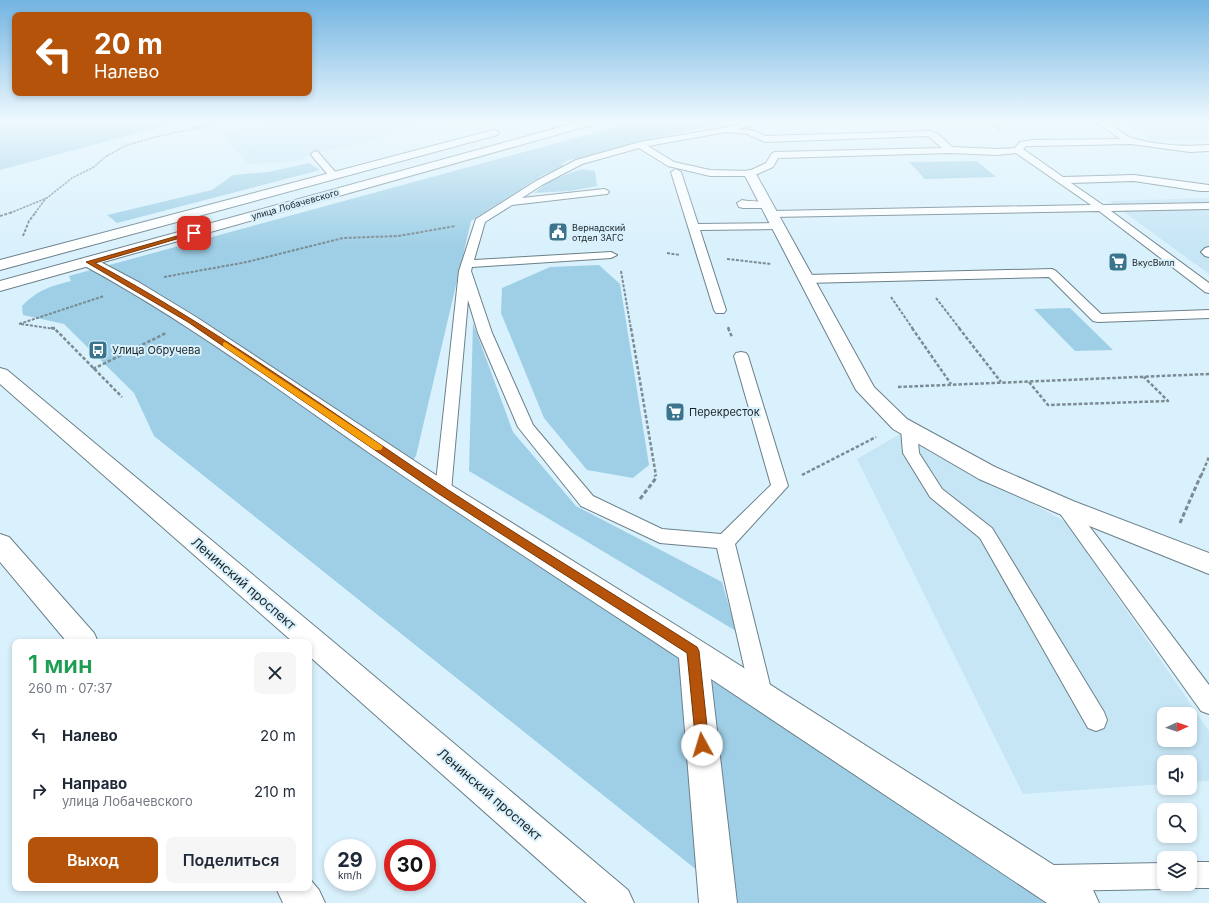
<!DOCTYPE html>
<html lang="ru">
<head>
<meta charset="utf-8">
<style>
  :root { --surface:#fff; --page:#f6f6f7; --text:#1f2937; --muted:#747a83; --accent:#b45309 }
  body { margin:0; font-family:Inter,sans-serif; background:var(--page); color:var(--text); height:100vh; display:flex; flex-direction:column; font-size:15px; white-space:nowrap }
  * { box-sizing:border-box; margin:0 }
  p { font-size:13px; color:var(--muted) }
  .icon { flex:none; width:22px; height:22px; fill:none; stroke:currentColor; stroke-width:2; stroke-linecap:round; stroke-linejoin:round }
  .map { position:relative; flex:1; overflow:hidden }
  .sheet { position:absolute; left:12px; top:639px; width:300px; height:252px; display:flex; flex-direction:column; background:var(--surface); border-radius:8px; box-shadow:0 2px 6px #0003 }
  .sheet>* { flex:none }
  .banner { position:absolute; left:12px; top:12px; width:300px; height:84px; border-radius:8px; box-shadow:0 2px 6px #0003; background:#b45309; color:#fff; overflow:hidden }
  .needle { width:26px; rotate:87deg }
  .fabs { position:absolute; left:1157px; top:707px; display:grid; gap:8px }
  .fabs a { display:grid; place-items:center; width:40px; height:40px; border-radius:8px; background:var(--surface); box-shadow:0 2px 6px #0003; font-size:20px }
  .speed { position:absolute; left:324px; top:839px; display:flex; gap:8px; font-size:20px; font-weight:700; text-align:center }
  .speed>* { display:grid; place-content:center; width:52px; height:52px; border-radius:50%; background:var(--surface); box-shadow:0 2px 6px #0003; line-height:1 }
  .speed small { font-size:10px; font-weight:400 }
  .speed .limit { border:6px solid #d22; background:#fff; color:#111 }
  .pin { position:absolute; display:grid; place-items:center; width:34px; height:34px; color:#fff; margin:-17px; border-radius:8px; box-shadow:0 2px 6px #0006 }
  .me { position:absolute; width:44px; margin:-22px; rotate:354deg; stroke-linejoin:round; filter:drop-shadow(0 0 3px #0008) }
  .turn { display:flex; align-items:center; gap:14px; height:84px; padding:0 16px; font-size:18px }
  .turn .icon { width:52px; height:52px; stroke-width:2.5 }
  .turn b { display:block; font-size:28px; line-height:34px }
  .round { display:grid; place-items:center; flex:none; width:42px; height:42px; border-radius:8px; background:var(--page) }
  .headline { display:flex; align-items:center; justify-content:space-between; height:68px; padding:0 16px }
  h1 { font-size:24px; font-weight:600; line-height:30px; color:#1e9e55 }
  .cta { display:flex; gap:8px; margin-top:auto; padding:8px 16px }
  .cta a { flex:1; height:46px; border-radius:8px; background:var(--accent); color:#fff; font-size:16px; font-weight:600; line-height:46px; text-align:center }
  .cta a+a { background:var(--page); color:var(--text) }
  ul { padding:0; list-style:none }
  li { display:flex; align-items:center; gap:12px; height:56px; padding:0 16px }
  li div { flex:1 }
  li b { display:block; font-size:15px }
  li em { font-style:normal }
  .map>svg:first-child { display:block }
</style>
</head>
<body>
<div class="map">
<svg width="1209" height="903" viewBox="0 0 1209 903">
  <rect width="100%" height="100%" fill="#d9f1fc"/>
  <!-- built -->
  <path fill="#c6e5f5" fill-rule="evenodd" d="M264 122H442L315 154 294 162 248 164 219 131Z
    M1119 122H1209V139L1150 140Z
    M1209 198V274L1109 201Z
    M902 433 1066 522 1209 731V781L1190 782V762H1164V784L1023 794 857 459ZM1164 714H1190V740H1164Z"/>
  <!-- green -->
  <path fill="#9ecfe6" d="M0 122H178L0 170Z
    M634 122H728L669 135 580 160C573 157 567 161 561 164L564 166 543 175 471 221 416 456 403 475 1047 903H738L154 436 134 393 64 324 23 315 22 306C39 289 49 287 71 281L69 276Z
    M977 161 996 177 925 179 909 162Z
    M309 163 320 170 117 223 107 215 212 190 233 175 268 172Z
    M581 169 595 171 597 186 570 191 534 193 550 181Z
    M599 265 620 284 649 465 633 478 587 470 544 418 501 313 502 288 550 267Z
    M1070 308 1113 350 1075 351 1034 309Z
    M473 323 513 432 576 506 722 582 736 631 469 471Z"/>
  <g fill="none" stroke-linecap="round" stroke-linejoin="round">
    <!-- stream -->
    <path fill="#65b4d7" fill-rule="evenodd" d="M11 122H19L0 129V125Z"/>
    <defs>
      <path id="lane" d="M744 122H756L755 124 737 129 751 130 766 136 930 131 939 135 952 147 997 149 1015 148 1020 142 1033 140 1121 139 1096 122C1114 121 1120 135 1135 139 1158 145 1185 147 1209 145V151L1190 152 1131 144 1033 146H1026L1023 149 1063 177 1134 175 1209 185V191H1200L1134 181 1071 183 1103 205 1209 203V209L1111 211 1209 283V293L1205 292 1099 211 772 217 767 214 772 211 1091 205 1016 153 997 155 950 153 778 158 773 167 753 176H710L668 166 639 148 582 164 542 185 522 198 604 189 607 190 609 192 607 194 512 205 485 222 474 260 611 252 617 255 611 258 472 267 471 271 492 333 533 425 593 496 662 529 721 534 771 485 734 356 736 353 741 352 746 353 748 356 788 486 735 544 773 697 770 704 762 707 754 704 751 697 717 548 660 543 581 506 518 427 478 333 468 300 451 491 449 495 443 497 437 495 435 491 459 271 476 219 536 181 576 160 640 142 723 128ZM726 132 747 134 765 142 928 136 942 148 775 152 772 153 766 163 749 171 710 170 674 162 648 146Z
        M315 151 318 152 336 173 338 175 336 177H330L312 156 311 154Z
        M676 169 681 172 698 224 778 223 783 226 778 229 700 230 726 310 724 313H716L714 310 671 172Z
        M742 200C749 202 766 200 771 205L766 208H743L739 207 737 203Z
        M1209 247V257L1205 256 1201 252 1205 248Z
        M1052 269 1056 271 1101 314 1209 310V318L1098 322 1093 321 1049 277 806 283 802 282 800 279 802 276 806 275Z
        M909 424 914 425 917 429 919 453 942 489 992 528 1104 712 1107 720 1104 728 1096 731 1088 728 980 538 930 497 903 453 901 429 904 425Z
        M1065 500 1071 502 1209 685V714L1201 711 1059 512 1056 507 1059 502Z
        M1190 862H1209V888H1190L1181 884H1190Z
        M1164 863V884H1174L1164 889 1052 891 1043 887 1039 878 1043 869 1052 865Z"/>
      <path id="street" d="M750 170 755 171 756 174 874 387 907 419 995 467 1073 501 1209 553V574L1057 513 979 479 893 429 856 390 744 174 745 171Z
        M89 257 95 259 140 283 196 317 451 485 703 642 1093 890 1099 903H1047L711 679 737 903H699L679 658C575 589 471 522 368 452 275 387 183 319 83 265L81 262 83 259Z"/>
      <path id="secondary" d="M579 122H597L595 124 0 291V281Z
        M493 130 497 131 499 133 497 135 0 270V260Z"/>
      <path id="primary" d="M0 368 7 370 336 644 628 890 634 903H587L309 656V642H293L0 384Z
        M0 534 9 537 94 633 98 642H67L0 562Z
        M309 878 319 890 325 903H283L276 888H309Z"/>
    </defs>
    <!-- lane casing -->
    <use href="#lane" stroke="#6b808a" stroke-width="2"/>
    <!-- street casing -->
    <use href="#street" stroke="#6b808a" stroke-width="2"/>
    <!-- secondary casing -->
    <use href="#secondary" stroke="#6b808a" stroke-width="2"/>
    <!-- primary casing -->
    <use href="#primary" stroke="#6b808a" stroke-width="2"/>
    <!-- path-far3 -->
    <path stroke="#7b8b93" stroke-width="1.5" stroke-dasharray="2.5 1" stroke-linecap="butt" d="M990 122 1001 131
      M10 213 47 198 72 178 94 167 105 157 125 146 151 138 223 122
      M35 213 46 198"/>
    <!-- path-far2 -->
    <path stroke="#7b8b93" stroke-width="2" stroke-dasharray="3 1.5" stroke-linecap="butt" d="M0 216 13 212
      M23 236 29 221 36 212
      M667 253 680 255
      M727 259 771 264
      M621 271 631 329
      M164 277 247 262 343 238 398 236 456 226
      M891 297 913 329
      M936 298 960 329
      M19 324 104 296
      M21 324 55 329
      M728 327 729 329"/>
    <!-- path-far1 -->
    <path stroke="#7b8b93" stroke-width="2.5" stroke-dasharray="3.5 2" stroke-linecap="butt" d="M51 328H54L122 397
      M631 328 656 476
      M728 328 732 337
      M912 328 951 384
      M959 328 1001 382
      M93 369 166 333
      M1029 382 1048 405 1168 401 1144 377
      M898 387 1209 374
      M802 475 876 437
      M1201 476 1209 457"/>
    <!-- path -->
    <path stroke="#7b8b93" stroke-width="3" stroke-dasharray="4.5 2.5" stroke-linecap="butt" d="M640 499 656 478 655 475
      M1180 523 1201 475"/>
    <!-- lane -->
    <use href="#lane" fill="#fff" fill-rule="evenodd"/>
    <!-- street -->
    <use href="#street" fill="#fff" fill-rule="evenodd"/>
    <!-- secondary -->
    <use href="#secondary" fill="#fff" fill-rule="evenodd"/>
    <!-- primary -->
    <use href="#primary" fill="#fff" fill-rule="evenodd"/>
  </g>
  <!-- sky -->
  <linearGradient id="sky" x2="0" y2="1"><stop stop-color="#73b4e1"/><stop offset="0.49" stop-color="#eef9fe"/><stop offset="1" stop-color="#eef9fe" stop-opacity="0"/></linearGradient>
  <rect width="1209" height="248" fill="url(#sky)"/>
  <!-- route -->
  <path fill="#b45309" stroke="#753606" d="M191 232 197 233 95 263C206 323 310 397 415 468 508 530 603 587 697 647L699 651 709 745 707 750 702 752 698 750 696 745 687 653 439 494 188 322 86 262Z"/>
  <!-- slow -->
  <path fill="#f59e0b" d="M225 342 381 445 383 447 381 450H375L223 346V343Z"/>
  <!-- icons -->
  <defs>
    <symbol id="civic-square" viewBox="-11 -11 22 22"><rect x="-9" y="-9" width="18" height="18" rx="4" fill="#3a748d" stroke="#d9f1fc"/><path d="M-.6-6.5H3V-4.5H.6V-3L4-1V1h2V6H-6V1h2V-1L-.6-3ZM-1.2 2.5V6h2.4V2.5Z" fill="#fff"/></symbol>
    <symbol id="supermarket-square" viewBox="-11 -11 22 22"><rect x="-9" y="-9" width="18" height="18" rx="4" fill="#3a748d" stroke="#d9f1fc"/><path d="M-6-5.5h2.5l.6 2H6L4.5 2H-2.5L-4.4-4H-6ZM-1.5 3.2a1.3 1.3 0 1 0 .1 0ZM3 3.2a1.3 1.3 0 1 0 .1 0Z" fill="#fff"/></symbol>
    <symbol id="bus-square" viewBox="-11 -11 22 22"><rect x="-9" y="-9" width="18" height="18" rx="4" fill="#3a748d" stroke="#d9f1fc"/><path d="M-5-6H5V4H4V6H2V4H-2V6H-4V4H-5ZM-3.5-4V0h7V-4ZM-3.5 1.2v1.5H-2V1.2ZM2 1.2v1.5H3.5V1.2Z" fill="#fff"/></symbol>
  </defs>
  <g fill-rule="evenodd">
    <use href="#civic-square" x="547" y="221" width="22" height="22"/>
    <use href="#supermarket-square" x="1107" y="251" width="22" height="22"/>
    <use href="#bus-square" x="87" y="339" width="22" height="22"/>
    <use href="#supermarket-square" x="664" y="401" width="22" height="22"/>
  </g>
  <g text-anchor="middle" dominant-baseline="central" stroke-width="4" stroke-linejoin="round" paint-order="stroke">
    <!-- far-street labels -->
    <g font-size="9" fill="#1b2428" stroke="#d9f1fc">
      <text transform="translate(295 204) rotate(-16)">улица Лобачевского</text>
    </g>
    <!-- far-poi labels -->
    <g font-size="9" fill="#1b2428" stroke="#d9f1fc" text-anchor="start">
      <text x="572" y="227">Вернадский<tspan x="572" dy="10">отдел ЗАГС</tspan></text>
      <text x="1132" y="262">ВкусВилл</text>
    </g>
    <!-- poi labels -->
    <g font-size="11" fill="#1b2428" stroke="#d9f1fc" text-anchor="start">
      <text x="112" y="350">Улица Обручева</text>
      <text x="689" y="412">Перекресток</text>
    </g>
    <!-- near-street labels -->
    <g font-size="13" fill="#1b2428" stroke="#d9f1fc">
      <text transform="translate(244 583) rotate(41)">Ленинский проспект</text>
      <text transform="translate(490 794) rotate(41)">Ленинский проспект</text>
    </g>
  </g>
</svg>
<div class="fabs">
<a><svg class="needle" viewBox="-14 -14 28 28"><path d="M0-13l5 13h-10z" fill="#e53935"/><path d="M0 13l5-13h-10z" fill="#747a83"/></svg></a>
<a><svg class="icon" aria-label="sound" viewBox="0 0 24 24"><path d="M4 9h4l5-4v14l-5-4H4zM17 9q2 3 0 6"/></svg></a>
<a><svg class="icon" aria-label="search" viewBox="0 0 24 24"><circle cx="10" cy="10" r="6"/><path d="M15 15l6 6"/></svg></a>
<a><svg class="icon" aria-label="layers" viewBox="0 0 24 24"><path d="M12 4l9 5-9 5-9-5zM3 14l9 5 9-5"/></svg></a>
</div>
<div class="speed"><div>29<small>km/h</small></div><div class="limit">30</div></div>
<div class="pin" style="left:194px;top:233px;background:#d93025"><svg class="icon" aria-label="arrive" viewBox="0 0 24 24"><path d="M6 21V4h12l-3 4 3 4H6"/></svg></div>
<svg class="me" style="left:702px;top:745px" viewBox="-20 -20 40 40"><circle r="19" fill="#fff"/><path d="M0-13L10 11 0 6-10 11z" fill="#b45309"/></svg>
<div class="banner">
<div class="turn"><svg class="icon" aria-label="left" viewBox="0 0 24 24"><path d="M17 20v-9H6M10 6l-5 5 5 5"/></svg><div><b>20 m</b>Налево</div></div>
</div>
<section class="sheet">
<div class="headline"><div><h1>1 мин</h1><p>260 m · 07:37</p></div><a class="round"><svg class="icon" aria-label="close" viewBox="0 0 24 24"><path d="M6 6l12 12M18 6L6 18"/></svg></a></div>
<ul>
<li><svg class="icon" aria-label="left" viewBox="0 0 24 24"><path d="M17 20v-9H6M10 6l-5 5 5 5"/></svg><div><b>Налево</b></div><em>20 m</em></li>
<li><svg class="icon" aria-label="right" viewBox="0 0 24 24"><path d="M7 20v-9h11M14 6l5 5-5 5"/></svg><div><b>Направо</b><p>улица Лобачевского</p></div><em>210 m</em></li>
</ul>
<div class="cta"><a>Выход</a><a>Поделиться</a></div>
</section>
</div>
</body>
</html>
